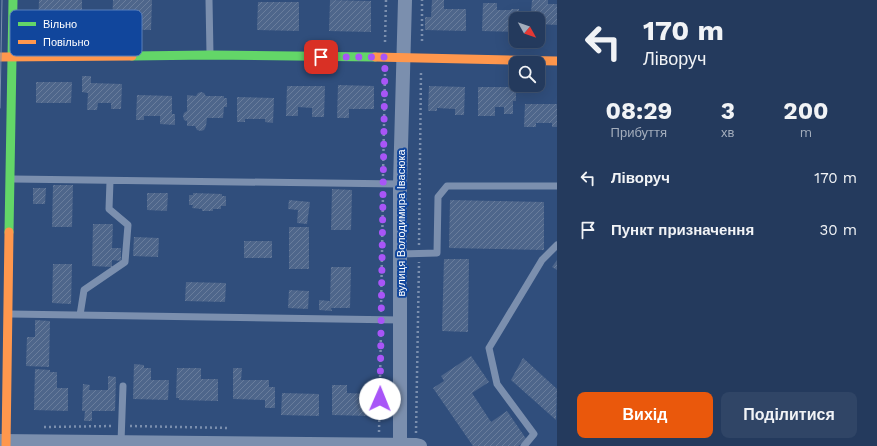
<!DOCTYPE html>
<html lang="uk">
<head>
<meta charset="utf-8">
<style>
  :root { --surface:#243a5d; --page:#304566; --text:#f1f3f6; --muted:#a3adbc; --line:#415472; --accent:#ea580c }
  body { margin:0; font-family:"Work Sans",sans-serif; background:var(--page); color:var(--text); height:100vh; display:flex; flex-direction:column; font-size:15px; white-space:nowrap }
  * { box-sizing:border-box; margin:0 }
  p { font-size:13px; color:var(--muted) }
  .icon { flex:none; width:22px; height:22px; fill:none; stroke:currentColor; stroke-width:2; stroke-linecap:round; stroke-linejoin:round }
  .map { position:relative; flex:1; overflow:hidden }
  .side { display:flex; flex-direction:column; background:var(--surface); width:320px }
  .side>* { flex:none }
  .guide { background:#243a5d; color:var(--text); overflow:hidden }
  .needle { width:26px; rotate:130deg }
  .controls { position:absolute; left:509px; top:12px; display:grid; gap:8px }
  .controls a { display:grid; place-items:center; width:36px; height:36px; border-radius:8px; background:var(--surface); box-shadow:0 4px 16px #0002,0 0 0 1px var(--line); font-size:20px }
  .pin { position:absolute; display:grid; place-items:center; width:34px; height:34px; color:#fff; margin:-17px; border-radius:8px; box-shadow:0 2px 6px #0006 }
  .me { position:absolute; width:44px; margin:-22px; rotate:1deg; stroke-linejoin:round; filter:drop-shadow(0 0 3px #0008) }
  .turn { display:flex; align-items:center; gap:14px; height:84px; padding:0 20px; font-size:18px }
  .turn .icon { width:52px; height:52px; stroke-width:2.5 }
  .turn b { display:block; font-size:28px; line-height:34px }
  .eta { display:flex; justify-content:space-evenly; align-items:center; height:68px; text-align:center }
  .eta b { font-size:24px; font-weight:700; line-height:28px }
  .primary-button { display:flex; gap:8px; margin-top:auto; padding:8px 20px }
  .primary-button a { flex:1; height:46px; border-radius:8px; background:var(--accent); color:#fff; font-size:16px; font-weight:700; line-height:46px; text-align:center }
  .primary-button a+a { background:var(--page); color:var(--text) }
  ul { padding:0; list-style:none }
  li { display:flex; align-items:center; gap:12px; height:52px; padding:0 20px }
  li div { flex:1 }
  li b { display:block; font-size:15px }
  li em { font-style:normal }
  main { display:flex; flex:1; min-height:0 }
  .map>svg:first-child { display:block }
</style>
</head>
<body>
<main>
<div class="map">
<svg width="557" height="446" viewBox="0 0 557 446">
  <defs>
    <pattern id="building-hatch" width="6" height="6" patternUnits="userSpaceOnUse"><rect width="6" height="6" fill="#4e668b"/><path d="M-1 1l2-2M0 6l6-6M5 7l2-2" fill="none" stroke="#697d9c"/></pattern>
  </defs>
  <rect width="100%" height="100%" fill="#304e7c"/>
  <!-- building -->
  <path fill="url(#building-hatch)" d="M39 0H82V28L38 27Z
    M113 0H152L151 30 112 29Z
    M330 0 371 1V32L329 31Z
    M432 0H444V9H466V31L425 30V17H431Z
    M532 0H548V4H557V25L538 24V19H528V13H531Z
    M258 2H299V31L257 30Z
    M483 3H497V10H511V9H519L518 19H516V32L482 31Z
    M82 76H91V83L122 84 121 109H111V103H98L97 110H87L88 93 82 92Z
    M36 82H72L71 103H36Z
    M338 85 374 86V109H349V118H337Z
    M287 86H325L324 117H312V108L298 107V116H286Z
    M429 86 465 87 464 115H455V109L437 108V111H428Z
    M478 87H516V101H513V114H504V107H495V116H478Z
    M201 92 204 93 206 96H224V98H227V107H224L223 118H207L206 126 204 130 201 131 197 130 195 126H187V121L184 120 183 116 184 113 187 111V95L196 96 198 93Z
    M137 95 172 96V114H175V125L160 124V116H144V120H136Z
    M237 97 274 98 273 123 265 122V119H245V122H237Z
    M525 104H557V127H552V123H536V127H524Z
    M53 185H73L72 227H52Z
    M33 188H46L45 204H33Z
    M332 189 352 190 351 230H331Z
    M147 193H168L167 211 147 210Z
    M193 193 222 194V196H226V206H221V209H213V211H202V209L192 208 193 205H189V195H193Z
    M289 200 310 202 307 224 297 223 298 210 288 209Z
    M450 200 544 202V250L449 248Z
    M93 224H113L112 248H121V261L112 260V267L92 266Z
    M289 227H309V269H289Z
    M134 237 159 238 158 257 133 256Z
    M244 241H272V258H244Z
    M444 259H469L468 332 442 331Z
    M557 260V270L552 267Z
    M53 264H72L71 304 52 303Z
    M331 267H351L350 308H331L332 311 319 310V300L330 301Z
    M186 282 226 283 225 302 185 301Z
    M289 290 309 291 308 309 288 308Z
    M35 320 50 321 49 367 26 366 27 337H35Z
    M471 356 489 382 472 393 491 422 507 411 527 440 518 446H473L433 388 444 381 441 376Z
    M523 358 557 389 556 420 511 380Z
    M134 364 144 365V368H151V380H169L168 400 133 399Z
    M177 368H201V379H218V401L179 400V398H176Z
    M233 368H242L241 380H269V387H275V408H265V400L233 399Z
    M35 369 50 370V372H57V388H68V411L34 410Z
    M108 376 116 377 115 411H92V421H84L85 411H82L83 384 90 385 89 390H108Z
    M332 385H347V393L370 394V416L332 415Z
    M282 393 319 394V416L281 415Z"/>
  <g fill="none" stroke-linecap="round" stroke-linejoin="round">
    <!-- path -->
    <path stroke="#7b8fae" stroke-width="2.5" stroke-dasharray="2 3" stroke-linecap="butt" d="M422 41V0
      M385 42 386 0
      M383 176 385 73
      M419 245 421 72
      M381 312 383 193
      M130 426 229 428
      M44 427 113 426
      M379 432 381 329
      M416 433 419 262"/>
    <!-- lane -->
    <path stroke="#7b8fae" stroke-width="7" d="M209 0 210 54
      M13 179 400 184
      M401 254 437 253 438 197 447 186H557
      M10 314 401 320
      M80 315 84 290 125 262 128 225 109 209 110 181
      M121 442 123 386
      M524 446 534 434 497 384 489 348 542 260 557 245"/>
    <!-- street -->
    <path stroke="#7b8fae" stroke-width="14" d="M0 441 416 445 420 446
      M400 446V184L405 0"/>
    <!-- fast -->
    <path stroke="#63d668" stroke-width="9" d="M132 56 210 55 375 57
      M9 232 13 0"/>
    <!-- slow -->
    <path stroke="#ff974d" stroke-width="9" d="M0 57 132 56
      M375 57 557 61
      M6 446 9 232"/>
    <!-- tram -->
    <path stroke="#7b8fac" stroke-width="1" d="M0 108 2 0"/>
  </g>
  <g fill="none" stroke-linecap="round" stroke-linejoin="round">
    <!-- route -->
    <path stroke="#a855f7" stroke-width="7" stroke-dasharray="0 12.6" d="M321 57H385L380 399"/>
  </g>
  <g text-anchor="middle" dominant-baseline="central" stroke-width="4" stroke-linejoin="round" paint-order="stroke">
    <!-- street labels -->
    <g font-size="11" fill="#fff" stroke="#11469c">
      <text transform="translate(401 223) rotate(-90)">вулиця Володимира Івасюка</text>
    </g>
  </g>
  <!-- legend -->
  <rect x="10" y="10" width="132" height="46" rx="6" fill="#11469c" stroke="#587eba" stroke-width="1"/>
  <rect x="18" y="22" width="18" height="4" fill="#63d668"/>
  <rect x="18" y="40" width="18" height="4" fill="#ff974d"/>
  <g font-size="11" fill="#fff">
    <text x="43" y="28">Вільно</text>
    <text x="43" y="46">Повільно</text>
  </g>
</svg>
<div class="controls">
<a><svg class="needle" viewBox="-14 -14 28 28"><path d="M0-13l5 13h-10z" fill="#e53935"/><path d="M0 13l5-13h-10z" fill="#a3adbc"/></svg></a>
<a><svg class="icon" aria-label="search" viewBox="0 0 24 24"><circle cx="10" cy="10" r="6"/><path d="M15 15l6 6"/></svg></a>
</div>
<div class="pin" style="left:321px;top:57px;background:#d93025"><svg class="icon" aria-label="arrive" viewBox="0 0 24 24"><path d="M6 21V4h12l-3 4 3 4H6"/></svg></div>
<svg class="me" style="left:380px;top:399px" viewBox="-20 -20 40 40"><circle r="19" fill="#fff"/><path d="M0-13L10 11 0 6-10 11z" fill="#a855f7"/></svg>
</div>
<section class="side">
<div class="guide">
<div class="turn"><svg class="icon" aria-label="left" viewBox="0 0 24 24"><path d="M17 20v-9H6M10 6l-5 5 5 5"/></svg><div><b>170 m</b>Ліворуч</div></div>
</div>
<div class="eta">
<div><b>08:29</b><p>Прибуття</p></div>
<div><b>3</b><p>хв</p></div>
<div><b>200</b><p>m</p></div>
</div>
<ul>
<li><svg class="icon" aria-label="left" viewBox="0 0 24 24"><path d="M17 20v-9H6M10 6l-5 5 5 5"/></svg><div><b>Ліворуч</b></div><em>170 m</em></li>
<li><svg class="icon" aria-label="arrive" viewBox="0 0 24 24"><path d="M6 21V4h12l-3 4 3 4H6"/></svg><div><b>Пункт призначення</b></div><em>30 m</em></li>
</ul>
<div class="primary-button"><a>Вихід</a><a>Поділитися</a></div>
</section>
</main>
</body>
</html>
